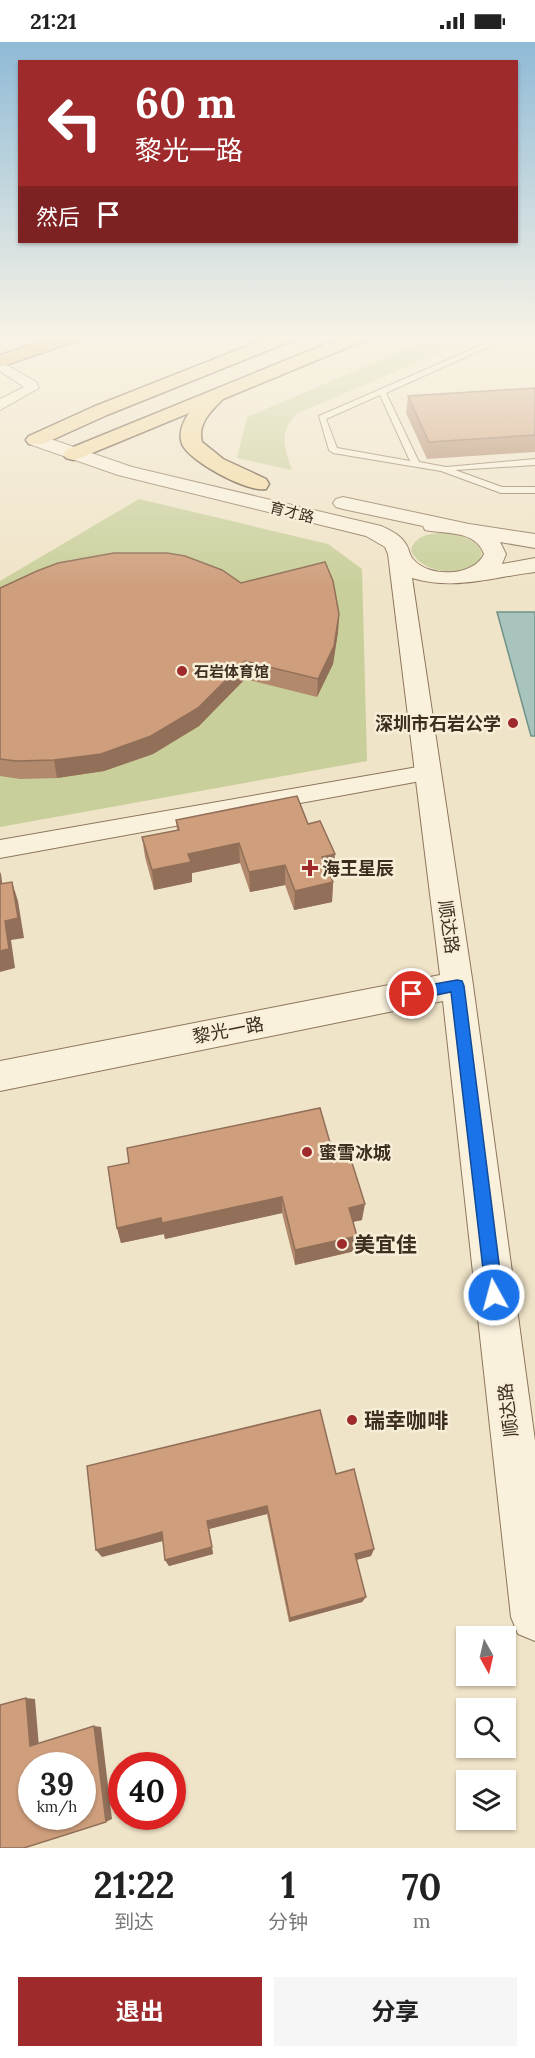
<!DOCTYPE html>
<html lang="zh">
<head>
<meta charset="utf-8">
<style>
  :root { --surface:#fff; --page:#f6f6f6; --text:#222; --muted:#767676; --accent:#9e2a2b }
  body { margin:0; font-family:Lora,"Noto Sans SC",serif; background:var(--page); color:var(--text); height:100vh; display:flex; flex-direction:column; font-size:22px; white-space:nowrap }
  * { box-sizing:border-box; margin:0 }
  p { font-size:20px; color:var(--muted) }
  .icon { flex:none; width:33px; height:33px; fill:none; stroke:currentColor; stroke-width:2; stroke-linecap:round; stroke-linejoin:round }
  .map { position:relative; height:1806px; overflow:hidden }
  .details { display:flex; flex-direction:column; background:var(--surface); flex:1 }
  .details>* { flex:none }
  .top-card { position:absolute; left:18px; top:18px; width:500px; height:183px; border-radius:0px; box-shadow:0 2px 4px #0004; background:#9e2a2b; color:#fff; overflow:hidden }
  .needle { width:39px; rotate:172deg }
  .controls { position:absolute; left:456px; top:1584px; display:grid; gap:12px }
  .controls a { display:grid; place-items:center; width:60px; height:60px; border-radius:0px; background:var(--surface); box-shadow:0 2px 4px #0004; font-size:30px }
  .speed { position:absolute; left:18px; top:1710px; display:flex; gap:12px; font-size:30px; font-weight:700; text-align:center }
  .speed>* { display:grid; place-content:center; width:78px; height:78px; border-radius:50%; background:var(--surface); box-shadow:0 2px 4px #0004; line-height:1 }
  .speed small { font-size:15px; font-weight:400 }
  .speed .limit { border:9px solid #d22; background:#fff; color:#111 }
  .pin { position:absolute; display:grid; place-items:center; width:51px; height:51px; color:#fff; margin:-26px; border:3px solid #fff; border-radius:50%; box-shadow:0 2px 6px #0007 }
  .me { position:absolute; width:66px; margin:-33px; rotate:353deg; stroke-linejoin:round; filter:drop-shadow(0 0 4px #0008) }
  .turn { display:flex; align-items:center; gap:21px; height:126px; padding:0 18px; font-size:27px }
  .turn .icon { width:78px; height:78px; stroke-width:2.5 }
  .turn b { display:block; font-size:42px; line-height:51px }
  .then { display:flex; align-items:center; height:57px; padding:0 18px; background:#0003; gap:12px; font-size:22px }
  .eta { display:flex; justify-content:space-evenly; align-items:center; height:102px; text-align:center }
  .eta b { font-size:36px; font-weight:700; line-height:42px }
  .cta { display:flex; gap:12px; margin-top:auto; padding:12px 18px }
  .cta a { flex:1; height:69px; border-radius:0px; background:var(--accent); color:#fff; font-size:24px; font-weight:700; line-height:69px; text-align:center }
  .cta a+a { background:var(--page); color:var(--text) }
  .status { display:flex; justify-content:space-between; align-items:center; height:42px; padding:0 30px; background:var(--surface); direction:ltr }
  .status svg { height:16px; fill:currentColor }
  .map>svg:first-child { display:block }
</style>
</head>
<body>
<div class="status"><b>21:21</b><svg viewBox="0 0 49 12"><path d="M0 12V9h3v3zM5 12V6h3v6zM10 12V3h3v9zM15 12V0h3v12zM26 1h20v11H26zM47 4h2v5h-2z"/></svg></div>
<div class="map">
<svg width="535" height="1806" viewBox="0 0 535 1806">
  <rect width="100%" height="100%" fill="#f0e4c8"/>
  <!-- green -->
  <path fill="#c9cf9b" d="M439 293H482L298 371C278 389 284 405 292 428L237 416 247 375Z
    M139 457 328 502 362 527 367 719 0 785V539Z
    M445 491C456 492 493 501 478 519 462 538 419 530 411 508 415 493 431 491 445 491Z"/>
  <!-- water -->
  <path fill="#a9c4bc" stroke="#6f938a" stroke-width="1.5" d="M497 570H535V694H531Z"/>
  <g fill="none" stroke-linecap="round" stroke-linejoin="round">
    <defs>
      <path id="service" d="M505 293H514L386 351 419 420 446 425 535 417V423L455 428 502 445H535V451H501L441 429 333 411 329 408 319 374ZM380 353 410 419 337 406 326 377Z"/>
      <path id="minor" d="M5 322 36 340 39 346 0 368V357L24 345 0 329V323Z
        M429 723 437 726 440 731 437 736 0 816V798Z"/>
      <path id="tertiary" d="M36 392 132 425 381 484C392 489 401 493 407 504 409 508 410 514 413 517 428 536 474 535 484 512 476 488 445 492 425 488L423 484 343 467 336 465 333 461 336 457 343 455 469 482 535 492V506L500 500 506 512 502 522 535 516V530C493 535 455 549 412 536L473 943 535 1399V1599L518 1592 511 1575 443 959 0 1049V1019L440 933 388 512 385 505 366 494 118 433 29 402 26 398 29 394Z"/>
      <path id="primary" d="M275 293H299L296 297 107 373 43 402H29L26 398 29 394 93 365Z
        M348 293H371L368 297 223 357C211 369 197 382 202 400L223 417 266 437 269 442 266 447C248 451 189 419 182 402 178 391 183 380 189 371L80 416 73 418 66 416 63 412 66 408Z"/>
      <path id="motorway" d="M60 293H85L82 297 0 325V313Z"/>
    </defs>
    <!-- service casing -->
    <use href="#service" stroke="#8d765c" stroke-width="2"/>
    <!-- minor casing -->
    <use href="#minor" stroke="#8d765c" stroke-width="2"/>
    <!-- tertiary casing -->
    <use href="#tertiary" stroke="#8d765c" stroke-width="2"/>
    <!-- primary casing -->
    <use href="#primary" stroke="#5b4430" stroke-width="3"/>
    <!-- motorway casing -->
    <use href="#motorway" stroke="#5b4430" stroke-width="3"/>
    <!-- service -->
    <use href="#service" fill="#faf1dc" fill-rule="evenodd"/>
    <!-- minor -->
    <use href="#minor" fill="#faf1dc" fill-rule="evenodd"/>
    <!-- tertiary -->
    <use href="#tertiary" fill="#faf1dc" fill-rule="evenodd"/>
    <!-- primary -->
    <use href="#primary" fill="#f3d9a0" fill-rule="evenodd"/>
    <!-- motorway -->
    <use href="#motorway" fill="#e0a458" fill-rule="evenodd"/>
  </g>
  <!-- wall -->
  <path fill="#b2896c" d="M535 346V410L427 417 406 371 408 354Z
    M241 541 339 572 338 590 333 622 317 655 245 637 199 684 153 712 104 729 57 736 20 737 0 734V546Z
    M176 778 308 782 333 832 330 833 333 840 332 860 294 868 285 843 250 850 240 821 192 831V840L154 848 145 815 142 795 177 788Z
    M333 1111 362 1178 353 1180 357 1194 355 1209 295 1223 282 1171 165 1197 164 1192 121 1201 117 1186Z
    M336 1432 374 1507 371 1514 356 1518 366 1555 362 1560 289 1580 267 1472 209 1487 213 1512 169 1524 165 1518 163 1499 102 1515Z"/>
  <!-- shaded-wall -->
  <path fill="#916f58" d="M339 572 338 590 333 622 317 655 318 637Z
    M245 619V637L199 684 153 712 104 729 57 736 54 718Z
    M239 801 240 821 192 831V840L154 848 152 828 188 812Z
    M335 812 333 832 321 835 322 815Z
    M285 823V843L250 850 249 830Z
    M0 830 1 832 5 862 0 845Z
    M12 840 18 859 24 896 11 898 15 926 0 930V909Z
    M333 840 332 860 294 868 295 849Z
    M282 1155V1171L165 1197 162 1181Z
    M365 1162 362 1178 347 1181 349 1166Z
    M161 1176 164 1192 121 1201 117 1186Z
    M357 1194 355 1209 295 1223V1208Z
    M267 1464V1472L209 1487 213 1512 169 1524 165 1518 207 1479Z
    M162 1490 166 1498 102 1515 96 1508Z
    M374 1507 371 1514 352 1519 355 1512Z
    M366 1555 362 1560 289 1580 290 1576Z
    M26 1656 35 1657 39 1705 30 1704Z
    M94 1684 101 1685 112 1777 106 1780Z"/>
  <!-- building -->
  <path fill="#cf9f7d" stroke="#916f58" stroke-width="1.5" fill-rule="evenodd" d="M535 346V393L429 400 408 354Z
    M114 511H167L185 514 222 528 241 541 325 520 333 539 339 572 334 604 318 637 245 619 198 666 151 694 101 712 54 718 16 719 0 717V546L37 529 58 521Z
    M297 754 308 782 320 779 335 812 322 815 333 840 295 849 285 823 249 830 239 801 188 812 191 820 152 828 142 795 179 788 176 778Z
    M12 840 18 876 5 879 9 907 0 909V842Z
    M320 1066 333 1111 348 1108 365 1162 349 1166 357 1194 295 1208 282 1155 162 1181 161 1176 117 1186 108 1125 129 1121 127 1106Z
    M320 1368 336 1432 354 1427 374 1507 355 1512 366 1555 290 1576 267 1464 207 1479 212 1505 165 1518 162 1490 96 1508 87 1424Z
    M26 1656 30 1704 94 1684 106 1780 24 1806H0V1663ZM32 1724H82V1774H32Z"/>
  <!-- sky -->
  <linearGradient id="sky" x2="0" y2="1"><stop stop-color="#8fbad6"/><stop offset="0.54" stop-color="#f8f3e6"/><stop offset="1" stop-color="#f8f3e6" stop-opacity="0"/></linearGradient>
  <rect width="535" height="545" fill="url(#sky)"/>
  <!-- route -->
  <path fill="#1a73e8" stroke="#114b97" stroke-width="1.5" d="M457 938 462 939 464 944 503 1253 500 1259 494 1261 488 1259 486 1253 451 950 412 958 407 956 405 952 407 948 412 946Z"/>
  <!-- markers -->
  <g fill="#9e2a2b" stroke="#f7eed8" stroke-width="2">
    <circle cx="182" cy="629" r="6"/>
    <circle cx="513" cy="681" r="6"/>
    <path d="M307 817h6v6h6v6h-6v6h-6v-6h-6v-6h6z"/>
    <circle cx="307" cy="1110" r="6"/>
    <circle cx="342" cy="1202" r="6"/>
    <circle cx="352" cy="1378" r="6"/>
  </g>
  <g text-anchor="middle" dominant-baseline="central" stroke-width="5" stroke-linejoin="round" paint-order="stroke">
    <!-- far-street labels -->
    <g font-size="15" fill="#3d2e20" stroke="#f7eed8">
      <text transform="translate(292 470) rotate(14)">育才路</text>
    </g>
    <!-- far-poi labels -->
    <g font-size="15" font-weight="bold" fill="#3d2e20" stroke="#f7eed8" text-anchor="start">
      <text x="194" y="629">石岩体育馆</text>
    </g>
    <!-- poi labels -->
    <g font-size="18" font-weight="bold" fill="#3d2e20" stroke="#f7eed8" text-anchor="start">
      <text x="501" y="681" text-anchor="end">深圳市石岩公学</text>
      <text x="322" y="826">海王星辰</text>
      <text x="319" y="1110">蜜雪冰城</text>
    </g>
    <!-- street labels -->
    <g font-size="18" fill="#3d2e20" stroke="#f7eed8">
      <text transform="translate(449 885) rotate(82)">顺达路</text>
      <text transform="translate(228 988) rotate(-11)">黎光一路</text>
      <text transform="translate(508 1368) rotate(-97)">顺达路</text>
    </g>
    <!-- near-poi labels -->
    <g font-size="21" font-weight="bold" fill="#3d2e20" stroke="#f7eed8" text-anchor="start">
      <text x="354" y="1202">美宜佳</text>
      <text x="364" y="1378">瑞幸咖啡</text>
    </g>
  </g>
</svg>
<div class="controls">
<a><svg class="needle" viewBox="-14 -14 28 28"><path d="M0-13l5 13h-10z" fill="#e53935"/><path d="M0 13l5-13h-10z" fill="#767676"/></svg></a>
<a><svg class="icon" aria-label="search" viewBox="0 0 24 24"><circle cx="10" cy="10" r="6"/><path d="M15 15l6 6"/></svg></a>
<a><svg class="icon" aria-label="layers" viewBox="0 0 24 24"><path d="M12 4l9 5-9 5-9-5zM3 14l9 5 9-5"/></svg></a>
</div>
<div class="speed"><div>39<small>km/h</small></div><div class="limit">40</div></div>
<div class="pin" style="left:412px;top:952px;background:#d93025"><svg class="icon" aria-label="arrive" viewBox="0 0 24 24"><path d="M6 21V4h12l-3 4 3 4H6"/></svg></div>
<svg class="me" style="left:494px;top:1253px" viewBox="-20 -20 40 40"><circle r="17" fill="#1a73e8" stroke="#fff" stroke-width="3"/><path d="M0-11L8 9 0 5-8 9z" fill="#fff"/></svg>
<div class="top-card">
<div class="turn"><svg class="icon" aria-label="left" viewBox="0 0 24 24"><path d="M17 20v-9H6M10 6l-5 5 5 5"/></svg><div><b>60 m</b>黎光一路</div></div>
<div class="then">然后<svg class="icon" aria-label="arrive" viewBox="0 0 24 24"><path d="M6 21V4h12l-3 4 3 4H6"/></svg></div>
</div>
</div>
<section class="details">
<div class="eta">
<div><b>21:22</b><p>到达</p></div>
<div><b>1</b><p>分钟</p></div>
<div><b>70</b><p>m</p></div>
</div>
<div class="cta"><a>退出</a><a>分享</a></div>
</section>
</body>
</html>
